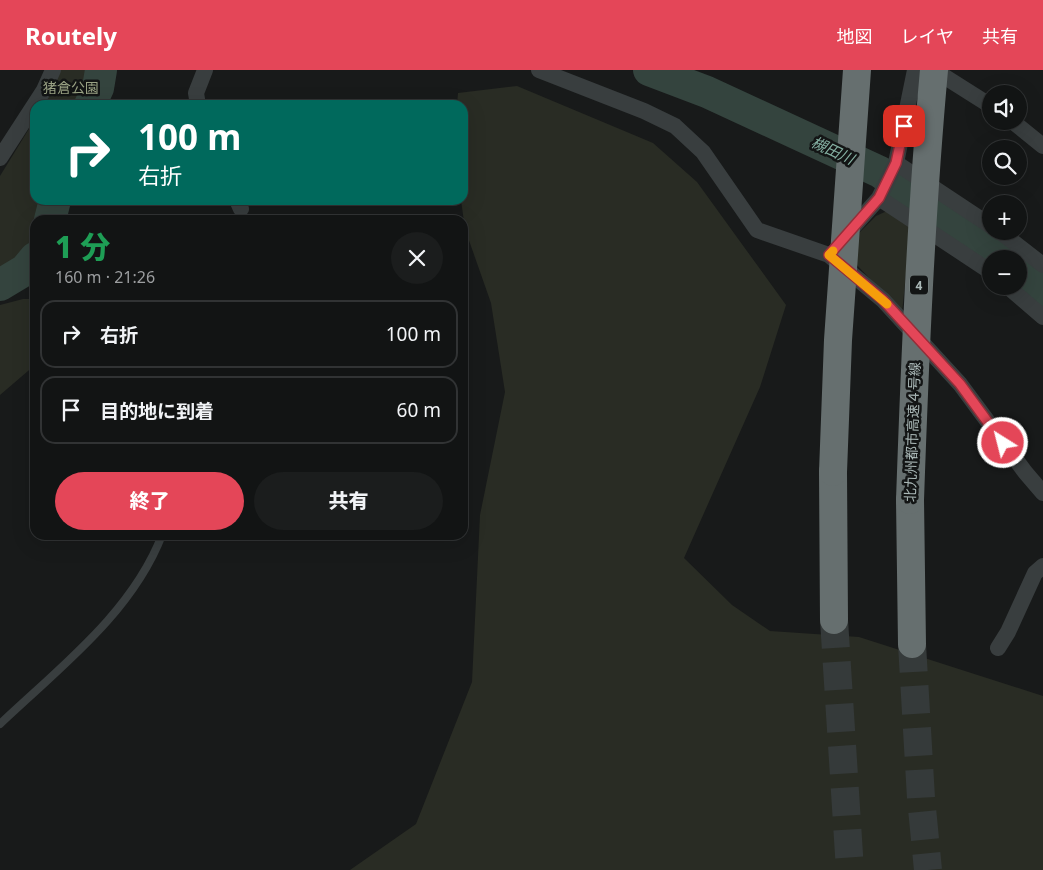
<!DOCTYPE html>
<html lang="ja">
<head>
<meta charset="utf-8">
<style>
  :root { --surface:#121414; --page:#1b1d1d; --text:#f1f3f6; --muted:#9c9ea0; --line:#313334; --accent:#e44658 }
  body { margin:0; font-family:"Noto Sans","Noto Sans JP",sans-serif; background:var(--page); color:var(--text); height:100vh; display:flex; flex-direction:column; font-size:19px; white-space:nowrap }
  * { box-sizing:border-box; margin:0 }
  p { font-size:16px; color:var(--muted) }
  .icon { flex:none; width:28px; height:28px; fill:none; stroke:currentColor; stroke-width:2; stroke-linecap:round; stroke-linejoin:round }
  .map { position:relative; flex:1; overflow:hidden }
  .details { position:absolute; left:30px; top:145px; width:438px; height:325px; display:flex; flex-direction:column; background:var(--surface); border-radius:15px; box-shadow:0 5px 20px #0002,0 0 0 1px var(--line) }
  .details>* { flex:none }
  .hud { position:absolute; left:30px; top:30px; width:438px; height:105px; border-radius:15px; box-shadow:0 5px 20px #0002,0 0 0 1px var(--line); background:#00695c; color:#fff; overflow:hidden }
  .buttons { position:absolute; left:982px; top:15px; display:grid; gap:10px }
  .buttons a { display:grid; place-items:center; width:45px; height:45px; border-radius:50%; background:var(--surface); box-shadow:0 5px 20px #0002,0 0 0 1px var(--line); font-size:25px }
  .pin { position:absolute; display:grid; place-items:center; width:42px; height:42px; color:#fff; margin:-21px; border-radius:10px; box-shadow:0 2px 8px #0006 }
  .me { position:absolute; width:55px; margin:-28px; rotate:324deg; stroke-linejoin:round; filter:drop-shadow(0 0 4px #0008) }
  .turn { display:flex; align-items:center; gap:18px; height:105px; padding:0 25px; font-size:22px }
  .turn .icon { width:65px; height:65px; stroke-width:2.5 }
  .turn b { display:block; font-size:35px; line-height:42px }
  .round { display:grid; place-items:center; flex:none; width:52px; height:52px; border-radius:26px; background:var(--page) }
  .overview { display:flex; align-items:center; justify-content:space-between; height:85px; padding:0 25px }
  h1 { font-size:30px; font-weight:800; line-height:38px; color:#1e9e55 }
  .primary-button { display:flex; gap:10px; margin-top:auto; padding:10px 25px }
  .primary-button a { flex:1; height:58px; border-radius:30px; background:var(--accent); color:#fff; font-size:20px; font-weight:800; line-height:58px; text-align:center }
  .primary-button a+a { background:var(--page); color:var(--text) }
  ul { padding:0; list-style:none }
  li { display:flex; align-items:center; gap:15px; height:68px; margin:0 10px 8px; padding:0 15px; border:2px solid var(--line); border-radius:15px }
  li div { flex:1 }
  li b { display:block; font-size:19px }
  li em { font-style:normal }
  header { display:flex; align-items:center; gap:30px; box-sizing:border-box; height:70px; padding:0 25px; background:var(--accent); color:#fff }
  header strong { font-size:24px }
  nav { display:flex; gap:28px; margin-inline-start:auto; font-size:18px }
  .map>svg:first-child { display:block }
</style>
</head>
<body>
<header>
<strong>Routely</strong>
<nav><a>地図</a><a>レイヤ</a><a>共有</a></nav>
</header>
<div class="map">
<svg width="1043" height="800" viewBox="0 0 1043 800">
  <rect width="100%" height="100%" fill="#181a1a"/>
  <!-- green -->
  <path fill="#292c24" d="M60 0H93L80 35H43L55 15Z
    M517 16 653 73 697 112 786 235 760 317 684 488 732 535 770 561 859 567 1043 626V800H350L416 754 472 612 480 445 505 322 491 233 465 159 461 130H462V35H457L458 23Z
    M35 49V130H47L40 150H35C35 182 27 191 0 207V106Z
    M887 141 911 154 902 243 855 193 856 166 876 146Z
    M23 229H35V295L0 325V235Z"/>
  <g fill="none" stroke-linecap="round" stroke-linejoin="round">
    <!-- river -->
    <path stroke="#34443e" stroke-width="32" d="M649 0 707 22 880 102 1001 189
      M90 35 98 18 101 0
      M50 150 55 130
      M1019 202 1043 221
      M0 215 25 200 35 188"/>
    <!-- motorway-tunnel -->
    <path stroke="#353a3a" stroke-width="28" stroke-dasharray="28 14" stroke-linecap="butt" d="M834 550 850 800
      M912 574 921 728 928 800"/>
    <!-- service -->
    <path stroke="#393e3f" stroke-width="8" d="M0 654C59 598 132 543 162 465"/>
    <!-- minor -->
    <path stroke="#393e3f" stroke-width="16" d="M539 0 644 41 675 56 703 82 757 160 829 185 883 230 960 314 1025 402 1043 423
      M915 0 896 93 991 156
      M934 0 991 36
      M198 35 196 23 205 0
      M1012 51 1043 76
      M0 88 44 20 53 0
      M879 128 896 93
      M237 130 241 139
      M999 161 1043 195
      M846 165 879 128 991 202
      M1007 216 1043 247
      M998 578 1008 562 1035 503 1043 496"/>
    <!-- motorway -->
    <path stroke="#666f6f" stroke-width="28" d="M833 402 834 550
      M910 430 912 574"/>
    <!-- motorway-bridge -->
    <path stroke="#666f6f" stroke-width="28" d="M833 402 838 270 857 0
      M910 430C915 287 921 143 934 0"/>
  </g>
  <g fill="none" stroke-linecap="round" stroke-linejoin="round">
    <defs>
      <path id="route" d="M904 56 896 93 879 128 829 185 883 230 960 314 1003 373"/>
    </defs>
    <!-- route casing -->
    <use href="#route" stroke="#942e39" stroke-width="12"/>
    <!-- route -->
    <use href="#route" stroke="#e44658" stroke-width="9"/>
    <!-- slow -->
    <path stroke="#f59e0b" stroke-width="9" d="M833 181 829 185 887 234"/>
  </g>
  <g text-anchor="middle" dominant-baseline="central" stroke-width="5" stroke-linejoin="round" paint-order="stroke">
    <!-- shield labels -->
    <rect fill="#131515" stroke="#7d8887" stroke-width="1" x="910" y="205.5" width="18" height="19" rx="4"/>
    <g font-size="12" font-weight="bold" fill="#abb9b8">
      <text x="919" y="215">4</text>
    </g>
    <!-- park labels -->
    <g font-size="14" fill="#9aa284" stroke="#131515">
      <text x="71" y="17">猪倉公園</text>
    </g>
    <!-- street labels -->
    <g font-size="14" fill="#abb9b8" stroke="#131515">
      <text transform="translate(912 362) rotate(-88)">北九州都市高速４号線</text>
    </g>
    <!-- water labels -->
    <g font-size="15" font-style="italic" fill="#85b1a3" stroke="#131515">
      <text transform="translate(833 80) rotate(25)">槻田川</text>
    </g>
  </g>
</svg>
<div class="buttons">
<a><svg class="icon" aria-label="sound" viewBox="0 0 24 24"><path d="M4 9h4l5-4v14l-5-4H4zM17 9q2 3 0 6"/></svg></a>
<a><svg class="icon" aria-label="search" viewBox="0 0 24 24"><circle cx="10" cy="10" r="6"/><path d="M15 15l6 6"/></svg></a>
<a>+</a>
<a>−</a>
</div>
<div class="pin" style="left:904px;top:56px;background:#d93025"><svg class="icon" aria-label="arrive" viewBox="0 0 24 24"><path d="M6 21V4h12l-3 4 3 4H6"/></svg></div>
<svg class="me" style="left:1003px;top:373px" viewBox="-20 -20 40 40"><circle r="17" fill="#e44658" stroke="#fff" stroke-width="3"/><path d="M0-11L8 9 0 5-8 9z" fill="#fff"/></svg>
<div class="hud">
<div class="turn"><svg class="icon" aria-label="right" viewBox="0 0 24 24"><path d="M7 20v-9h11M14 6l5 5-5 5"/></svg><div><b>100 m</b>右折</div></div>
</div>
<section class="details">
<div class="overview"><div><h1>1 分</h1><p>160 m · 21:26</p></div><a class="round"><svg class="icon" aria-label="close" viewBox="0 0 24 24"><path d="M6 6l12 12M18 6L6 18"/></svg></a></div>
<ul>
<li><svg class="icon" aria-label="right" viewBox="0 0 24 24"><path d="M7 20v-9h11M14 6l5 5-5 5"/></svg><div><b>右折</b></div><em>100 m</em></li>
<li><svg class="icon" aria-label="arrive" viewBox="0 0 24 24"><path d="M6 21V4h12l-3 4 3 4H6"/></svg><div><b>目的地に到着</b></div><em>60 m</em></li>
</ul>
<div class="primary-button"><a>終了</a><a>共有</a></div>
</section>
</div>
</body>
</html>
